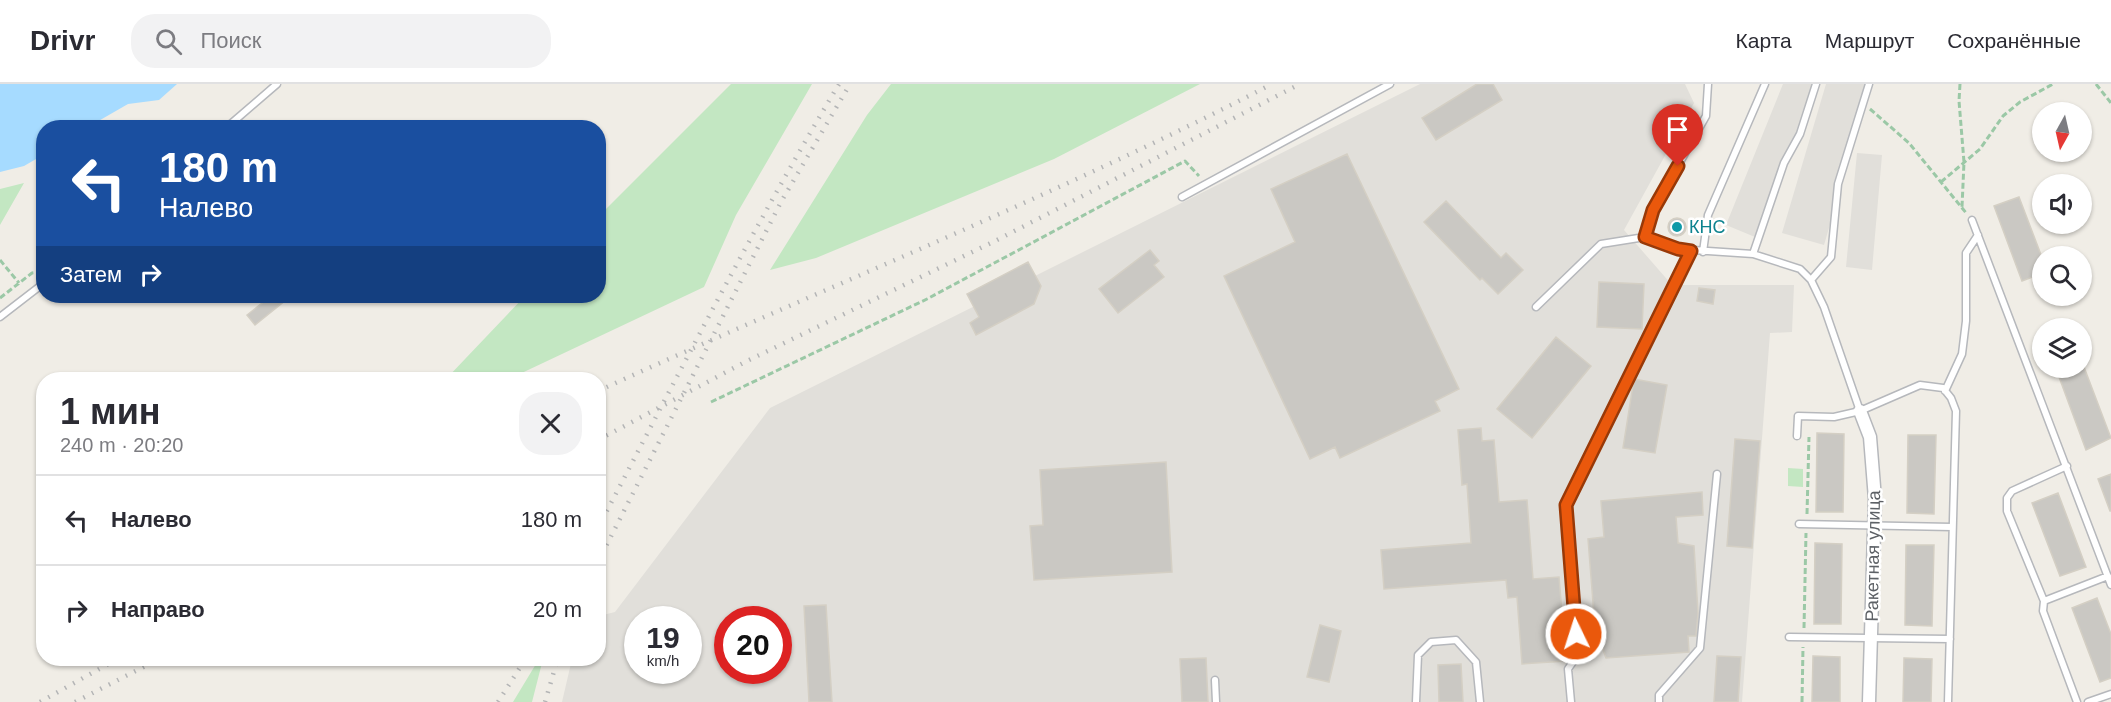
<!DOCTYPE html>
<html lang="ru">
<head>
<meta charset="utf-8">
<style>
  :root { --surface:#fff; --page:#f2f2f3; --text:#2b2b33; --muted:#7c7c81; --line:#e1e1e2 }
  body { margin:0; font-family:Helvetica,sans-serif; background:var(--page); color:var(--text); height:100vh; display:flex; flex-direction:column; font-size:22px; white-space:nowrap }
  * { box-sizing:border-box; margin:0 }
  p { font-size:20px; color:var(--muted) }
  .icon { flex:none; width:33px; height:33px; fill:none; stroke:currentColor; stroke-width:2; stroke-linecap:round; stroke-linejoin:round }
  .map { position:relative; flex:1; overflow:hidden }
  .details { position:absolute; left:36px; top:288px; width:570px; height:294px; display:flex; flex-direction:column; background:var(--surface); border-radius:24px; box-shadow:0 2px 4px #0004 }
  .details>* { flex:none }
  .banner { position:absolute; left:36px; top:36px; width:570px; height:183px; border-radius:24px; box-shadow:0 2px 4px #0004; background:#1a4fa0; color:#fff; overflow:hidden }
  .needle { width:39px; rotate:188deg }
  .controls { position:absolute; left:2032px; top:18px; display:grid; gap:12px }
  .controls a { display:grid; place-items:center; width:60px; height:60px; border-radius:50%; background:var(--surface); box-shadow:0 2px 4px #0004; font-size:30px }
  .speed { position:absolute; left:624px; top:522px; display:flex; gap:12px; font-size:30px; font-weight:700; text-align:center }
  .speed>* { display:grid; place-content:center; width:78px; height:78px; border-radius:50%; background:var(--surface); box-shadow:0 2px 4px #0004; line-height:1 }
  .speed small { font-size:15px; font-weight:400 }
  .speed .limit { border:9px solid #d22; background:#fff; color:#111 }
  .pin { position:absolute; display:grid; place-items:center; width:51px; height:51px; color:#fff; margin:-62px -26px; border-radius:50% 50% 50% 0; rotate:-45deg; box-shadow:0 0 6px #0007 }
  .pin .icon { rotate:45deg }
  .me { position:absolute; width:66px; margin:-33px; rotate:356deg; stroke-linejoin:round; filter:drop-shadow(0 0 4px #0008) }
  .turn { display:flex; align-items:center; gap:21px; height:126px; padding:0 24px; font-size:27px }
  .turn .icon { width:78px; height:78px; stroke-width:2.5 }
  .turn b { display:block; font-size:42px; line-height:51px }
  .then { display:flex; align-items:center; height:57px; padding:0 24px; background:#0003; gap:12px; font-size:22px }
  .round { display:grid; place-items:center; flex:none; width:63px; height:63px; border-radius:24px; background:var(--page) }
  .head { display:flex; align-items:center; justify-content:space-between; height:102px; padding:0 24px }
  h1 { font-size:36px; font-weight:800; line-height:45px }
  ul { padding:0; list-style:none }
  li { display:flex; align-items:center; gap:18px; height:90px; padding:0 24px; border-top:2px solid var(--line) }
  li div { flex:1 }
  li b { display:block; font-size:22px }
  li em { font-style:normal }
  header { display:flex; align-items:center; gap:36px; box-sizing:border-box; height:84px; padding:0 30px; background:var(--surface); border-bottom:2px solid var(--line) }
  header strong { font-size:28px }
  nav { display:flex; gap:33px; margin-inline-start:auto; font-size:21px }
  .search { width:420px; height:54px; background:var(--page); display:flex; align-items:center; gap:15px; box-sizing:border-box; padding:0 21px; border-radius:24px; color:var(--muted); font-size:22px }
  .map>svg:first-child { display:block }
</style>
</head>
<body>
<header>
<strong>Drivr</strong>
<div class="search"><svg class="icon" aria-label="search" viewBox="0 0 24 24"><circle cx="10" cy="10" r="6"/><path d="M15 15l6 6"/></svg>Поиск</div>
<nav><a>Карта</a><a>Маршрут</a><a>Сохранённые</a></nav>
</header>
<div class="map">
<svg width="2111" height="618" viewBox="0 0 2111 618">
  <rect width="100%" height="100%" fill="#f0ede6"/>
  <!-- industrial -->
  <path fill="#e1dfda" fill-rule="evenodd" d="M1420 0H1685L1694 19 1624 146 1672 201H1794L1792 248 1770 249 1742 618H562L572 575 598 574 599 532 615 528 770 324ZM638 536H688V586H638ZM728 536H778V586H728Z
    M1783 0H1817L1755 153 1726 141Z
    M1826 0H1871L1824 161 1782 149Z
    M1857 69 1882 71 1872 186 1846 183Z"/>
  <!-- green -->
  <path fill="#c3e7c2" d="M731 0H812L736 131 704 203 509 295H446L525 212H598L599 132Z
    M891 0H1200L1054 75 816 174 770 186 867 31Z
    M24 99 0 141V105Z
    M1788 384 1803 385V403L1788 402Z
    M539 575H543L532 618H513Z"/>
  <!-- water -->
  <path fill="#a6dbff" d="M0 0H177L159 16 128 20 88 43 44 44 43 71 24 82 0 88Z"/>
  <!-- building -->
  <path fill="#cac8c3" stroke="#d4cfc4" stroke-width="1.5" d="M1477 0H1493L1502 16 1436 56 1422 34Z
    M1347 70 1459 305 1435 317 1440 327 1340 374 1335 363 1310 375 1224 192 1295 158 1271 105Z
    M2019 113 2043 176V189L2022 197 1994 122Z
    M1446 117 1501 174 1506 169 1523 186 1498 210 1482 194 1480 196 1424 138Z
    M1668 143a9 9 0 1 1 18 0a9 9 0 1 1-18 0Z
    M1150 166 1159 177 1154 181 1164 193 1118 229 1099 205Z
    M1028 178 1041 202 1034 220 976 251 970 239 979 233 967 210Z
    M1599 198 1644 200 1642 245 1597 243Z
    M1699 204 1715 206 1713 220 1697 217Z
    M271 212H291L255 241 247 231Z
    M1556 253 1591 282 1532 354 1497 325Z
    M2084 283 2111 354 2086 366 2059 293Z
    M1634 295 1667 301 1655 369 1623 364Z
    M1481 344 1482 357 1494 356 1499 418 1527 416 1533 495 1559 493 1566 577 1522 580 1517 513 1508 514 1506 496 1384 505 1381 466 1471 459 1467 400 1462 401 1458 346Z
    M1817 349 1844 350 1843 428H1816Z
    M1908 351H1936L1934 430 1907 429Z
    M1735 355 1760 357 1752 464 1727 462Z
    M1166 378 1172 488 1034 496 1030 442 1043 441 1040 386Z
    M2111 390V427H2110L2098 395Z
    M1702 408 1703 431 1676 433 1678 459 1694 462 1698 529 1696 552H1688L1689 568 1606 574 1595 544 1588 455 1604 453 1601 417Z
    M2058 409 2086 483 2060 492 2032 419Z
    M1815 459 1842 460 1841 540H1814Z
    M1906 461H1934L1932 542 1905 541Z
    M2097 514 2111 550V594L2100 598 2072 524Z
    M826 521 832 618H809L804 522Z
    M1320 541 1341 547 1329 598 1307 593Z
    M1717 572 1741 573 1738 618H1714Z
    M1813 572 1840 573V618H1812Z
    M1206 574 1208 618H1182L1180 575Z
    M1904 574 1932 575 1931 618H1903Z
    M1461 580 1463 618H1439L1438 581Z"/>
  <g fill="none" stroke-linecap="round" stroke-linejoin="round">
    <defs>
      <path id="service" d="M1708 0 1706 32 1653 126 1645 153 1678 165 1753 170 1800 185 1811 196 1824 223 1860 327
        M226 44 277 0
        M1182 113 1390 0
        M1972 136 2111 501
        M1703 168 1708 131 1765 0
        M1753 170 1784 79 1800 50 1816 0
        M1811 196 1831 173 1838 100 1869 0
        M1536 223 1601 160 1645 153
        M0 233 44 199
        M1945 307 1962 270 1966 237V169L1978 151
        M1797 352 1798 332 1834 333 1860 327 1920 301 1943 304 1951 314 1956 327 1948 618
        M1799 440 1952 443
        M2044 517 2007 427V414L2012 407 2067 382
        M1789 553 1950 555
        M1215 596 1216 618
        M1416 618 1418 571 1431 558 1456 556 1476 578 1480 618
        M1571 618 1568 585 1577 572 1566 421 1691 167
        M1659 618V611L1700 564 1717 390
        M2077 618 2043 527 2044 517 2108 492
        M2088 618 2111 610"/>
      <path id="minor" d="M1860 327 1870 353 1875 415 1869 618"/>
    </defs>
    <!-- service casing -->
    <use href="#service" stroke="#b6b8bc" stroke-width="9"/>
    <!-- minor casing -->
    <use href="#minor" stroke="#b6b8bc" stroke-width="15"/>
    <!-- path -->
    <path stroke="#9bc8a6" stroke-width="3" stroke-dasharray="6 3" stroke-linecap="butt" d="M1960 0 1959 17 1964 78 1962 123
      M2096 0 2111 19
      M1870 25 1909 59 1967 130
      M1941 98 1980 65 2003 32 2020 18 2053 0
      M0 176 19 199
      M0 214 32 189 41 188
      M711 318 927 215 1185 77 1199 92
      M1807 430 1809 353
      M1804 544 1806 449
      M1802 618 1803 563"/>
    <!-- service -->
    <use href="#service" stroke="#fff" stroke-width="6"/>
    <!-- minor -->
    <use href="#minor" stroke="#fff" stroke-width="12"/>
    <!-- rail -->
    <path stroke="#b4b5b6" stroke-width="4.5" stroke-dasharray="1.5 8" stroke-linecap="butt" d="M598 307C823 204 1052 114 1272 0
      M598 356 747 277 995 157 1300 0
      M598 444C676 295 752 145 839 0
      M598 478 781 118 850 0
      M40 618 119 574
      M75 618 161 574
      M498 618 526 574
      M545 618 558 574"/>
  </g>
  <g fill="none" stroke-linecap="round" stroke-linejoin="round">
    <defs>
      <path id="route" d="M1576 550 1566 421 1691 167 1678 165 1645 153 1653 126 1678 82"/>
    </defs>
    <!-- route casing -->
    <use href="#route" stroke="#983908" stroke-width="15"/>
    <!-- route -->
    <use href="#route" stroke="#ea580c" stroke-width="10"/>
  </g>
  <!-- markers -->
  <circle fill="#0f9aa8" stroke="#fff" stroke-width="2" cx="1677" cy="143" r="6"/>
  <g text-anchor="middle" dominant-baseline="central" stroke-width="5" stroke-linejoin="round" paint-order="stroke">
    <!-- culture labels -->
    <g font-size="18" fill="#0d838f" stroke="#fff" text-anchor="start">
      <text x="1689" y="143">КНС</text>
    </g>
    <!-- street labels -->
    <g font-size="18" fill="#5d6166" stroke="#fff">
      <text transform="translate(1873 472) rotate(-89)">Ракетная улица</text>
    </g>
  </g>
</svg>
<div class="controls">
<a><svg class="needle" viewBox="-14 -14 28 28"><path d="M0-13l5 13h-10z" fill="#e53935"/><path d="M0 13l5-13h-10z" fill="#7c7c81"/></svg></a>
<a><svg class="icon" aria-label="sound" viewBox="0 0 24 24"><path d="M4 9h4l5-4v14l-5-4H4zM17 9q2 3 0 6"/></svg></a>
<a><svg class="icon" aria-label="search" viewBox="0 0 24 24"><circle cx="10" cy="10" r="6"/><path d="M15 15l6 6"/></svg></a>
<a><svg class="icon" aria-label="layers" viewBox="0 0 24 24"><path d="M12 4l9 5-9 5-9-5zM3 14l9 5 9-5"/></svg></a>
</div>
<div class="speed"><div>19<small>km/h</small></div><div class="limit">20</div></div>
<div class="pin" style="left:1678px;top:82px;background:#d93025"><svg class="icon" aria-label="arrive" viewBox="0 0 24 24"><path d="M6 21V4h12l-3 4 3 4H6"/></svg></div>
<svg class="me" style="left:1576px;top:550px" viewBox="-20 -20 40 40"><circle r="17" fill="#ea580c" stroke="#fff" stroke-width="3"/><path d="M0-11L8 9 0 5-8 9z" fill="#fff"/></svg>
<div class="banner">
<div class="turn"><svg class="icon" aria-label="left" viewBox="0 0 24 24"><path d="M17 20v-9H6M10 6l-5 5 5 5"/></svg><div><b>180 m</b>Налево</div></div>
<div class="then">Затем<svg class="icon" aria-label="right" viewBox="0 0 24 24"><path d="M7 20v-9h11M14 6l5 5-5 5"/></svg></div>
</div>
<section class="details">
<div class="head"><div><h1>1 мин</h1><p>240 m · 20:20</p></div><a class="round"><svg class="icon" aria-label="close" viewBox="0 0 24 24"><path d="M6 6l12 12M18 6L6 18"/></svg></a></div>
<ul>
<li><svg class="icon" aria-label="left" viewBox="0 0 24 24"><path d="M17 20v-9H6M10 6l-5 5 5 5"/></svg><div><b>Налево</b></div><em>180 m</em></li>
<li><svg class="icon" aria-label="right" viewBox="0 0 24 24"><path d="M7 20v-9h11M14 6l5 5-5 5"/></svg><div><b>Направо</b></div><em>20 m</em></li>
</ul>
</section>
</div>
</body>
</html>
